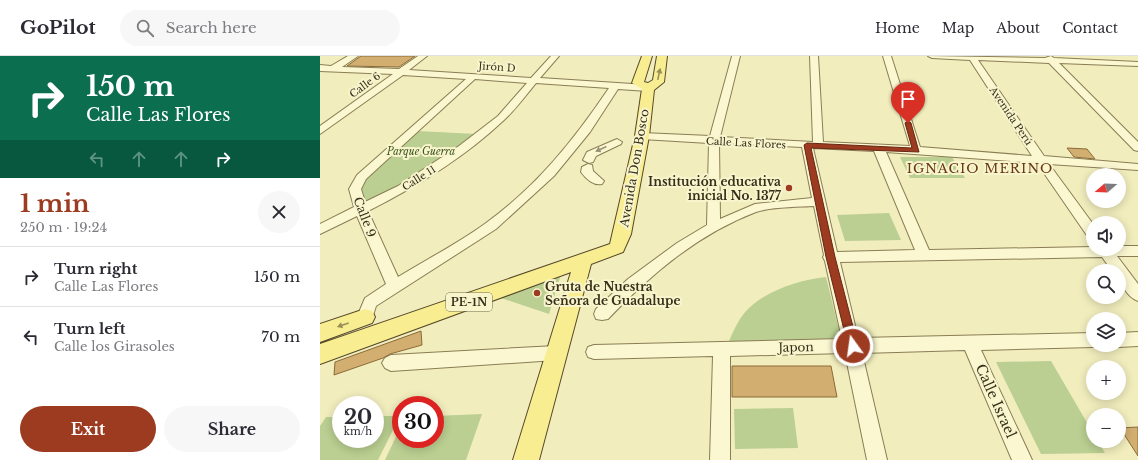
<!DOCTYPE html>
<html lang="en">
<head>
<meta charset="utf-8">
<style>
  :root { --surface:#fff; --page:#f7f7f7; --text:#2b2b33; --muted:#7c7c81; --line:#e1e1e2; --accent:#9d3b21 }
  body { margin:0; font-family:"Libre Baskerville",serif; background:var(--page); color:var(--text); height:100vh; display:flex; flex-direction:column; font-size:15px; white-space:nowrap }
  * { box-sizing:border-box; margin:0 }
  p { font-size:13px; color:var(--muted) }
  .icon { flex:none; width:22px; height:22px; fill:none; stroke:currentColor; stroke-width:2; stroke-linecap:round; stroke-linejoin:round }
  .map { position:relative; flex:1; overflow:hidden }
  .sheet { display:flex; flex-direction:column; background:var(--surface); width:320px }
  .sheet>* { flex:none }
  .banner { background:#0b6e4f; color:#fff; overflow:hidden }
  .needle { width:26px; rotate:251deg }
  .controls { position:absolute; left:766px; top:112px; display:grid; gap:8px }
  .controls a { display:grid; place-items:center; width:40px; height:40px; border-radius:50%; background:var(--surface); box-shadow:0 2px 10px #0003; font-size:20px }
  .speed { position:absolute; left:12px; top:340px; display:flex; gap:8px; font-size:20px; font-weight:700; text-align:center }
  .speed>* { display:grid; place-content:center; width:52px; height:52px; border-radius:50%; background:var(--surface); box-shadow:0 2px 10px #0003; line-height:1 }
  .speed small { font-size:10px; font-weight:400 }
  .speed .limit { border:6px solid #d22; background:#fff; color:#111 }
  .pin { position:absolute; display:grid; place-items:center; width:34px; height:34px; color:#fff; margin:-41px -17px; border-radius:50% 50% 50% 0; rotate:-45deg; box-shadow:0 0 4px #0007 }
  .pin .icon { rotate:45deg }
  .me { position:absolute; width:44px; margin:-22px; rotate:346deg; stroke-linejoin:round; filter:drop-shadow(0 0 3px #0008) }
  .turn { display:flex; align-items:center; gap:14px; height:84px; padding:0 20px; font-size:18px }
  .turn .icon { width:52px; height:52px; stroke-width:2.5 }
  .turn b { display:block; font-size:28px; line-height:34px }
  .lanes { display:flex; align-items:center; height:38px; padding:0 20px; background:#0003; justify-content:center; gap:20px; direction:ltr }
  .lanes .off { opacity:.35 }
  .round { display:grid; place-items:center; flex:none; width:42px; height:42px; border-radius:21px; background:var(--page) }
  .headline { display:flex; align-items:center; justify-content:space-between; height:68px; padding:0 20px }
  h1 { font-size:24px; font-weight:700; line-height:30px; color:var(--accent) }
  .primary-button { display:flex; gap:8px; margin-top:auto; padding:8px 20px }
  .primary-button a { flex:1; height:46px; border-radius:24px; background:var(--accent); color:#fff; font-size:16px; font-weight:700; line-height:46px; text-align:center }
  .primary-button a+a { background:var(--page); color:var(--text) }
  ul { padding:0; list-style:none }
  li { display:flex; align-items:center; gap:12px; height:60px; padding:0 20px; border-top:1px solid var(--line) }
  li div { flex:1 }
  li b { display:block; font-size:15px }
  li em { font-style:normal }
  header { display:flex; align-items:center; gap:24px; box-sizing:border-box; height:56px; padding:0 20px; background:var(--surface); border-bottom:1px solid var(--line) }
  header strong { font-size:19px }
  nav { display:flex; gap:22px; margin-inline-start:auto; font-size:14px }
  .search { width:280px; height:36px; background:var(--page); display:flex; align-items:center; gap:10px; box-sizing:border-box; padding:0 14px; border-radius:22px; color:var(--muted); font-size:15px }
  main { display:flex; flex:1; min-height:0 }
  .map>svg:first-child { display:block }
</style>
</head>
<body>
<header>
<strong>GoPilot</strong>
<div class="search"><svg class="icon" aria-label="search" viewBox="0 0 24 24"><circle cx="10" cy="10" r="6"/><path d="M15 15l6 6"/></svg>Search here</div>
<nav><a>Home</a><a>Map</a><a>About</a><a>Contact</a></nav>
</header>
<main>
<section class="sheet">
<div class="banner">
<div class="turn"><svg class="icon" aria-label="right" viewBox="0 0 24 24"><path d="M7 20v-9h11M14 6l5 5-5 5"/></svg><div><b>150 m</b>Calle Las Flores</div></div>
<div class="lanes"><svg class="icon off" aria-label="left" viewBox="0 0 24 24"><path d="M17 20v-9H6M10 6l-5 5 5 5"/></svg><svg class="icon off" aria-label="ahead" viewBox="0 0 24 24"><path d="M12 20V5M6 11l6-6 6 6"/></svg><svg class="icon off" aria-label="ahead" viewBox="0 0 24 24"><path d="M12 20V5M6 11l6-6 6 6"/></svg><svg class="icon" aria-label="right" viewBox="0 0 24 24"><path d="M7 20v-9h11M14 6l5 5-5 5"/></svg></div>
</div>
<div class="headline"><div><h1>1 min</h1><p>250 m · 19:24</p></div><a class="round"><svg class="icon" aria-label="close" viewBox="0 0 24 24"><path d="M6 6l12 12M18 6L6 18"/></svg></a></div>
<ul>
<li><svg class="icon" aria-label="right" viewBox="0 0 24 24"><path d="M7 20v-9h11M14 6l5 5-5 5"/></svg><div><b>Turn right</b><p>Calle Las Flores</p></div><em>150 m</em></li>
<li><svg class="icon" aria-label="left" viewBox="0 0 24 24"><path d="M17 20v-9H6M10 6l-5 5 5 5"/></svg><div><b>Turn left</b><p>Calle los Girasoles</p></div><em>70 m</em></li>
</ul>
<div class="primary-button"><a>Exit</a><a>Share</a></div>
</section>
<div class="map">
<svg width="818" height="404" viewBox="0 0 818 404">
  <rect width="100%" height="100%" fill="#f1edbd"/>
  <!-- green -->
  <path fill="#bacf91" d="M97 75 157 78 100 120 44 148 39 135 40 124Z
    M580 101H632L645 122H590Z
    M569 157 581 184 525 185 517 159Z
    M241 218 229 258 181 242 182 237Z
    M506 221 521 282 408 288C411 280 415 271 420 263 437 237 477 224 506 221Z
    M731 305 773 377V385H778L785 397 721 398 676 306Z
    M473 352 478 392 415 393 414 353Z
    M162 358 146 404H65L81 370V383H115V360Z
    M55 360H80L58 404H0V370L6 361H21V383H55Z"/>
  <!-- building -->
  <path fill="#d2ae70" stroke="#8b6b39" d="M41 0H95L79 11 27 10Z
    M747 92 767 93 775 103 754 101Z
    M101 275 102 289 70 298 63 302 14 319 15 306Z
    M412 310H511L517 341H412Z
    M818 371V400L800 372Z"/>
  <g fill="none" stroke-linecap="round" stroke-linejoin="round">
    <defs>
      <path id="minor" d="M28 0H38L22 11 79 13 98 0H107L89 14 211 22 231 0H239L220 22 328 29 332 32 328 35 298 33 270 76 234 120 176 173 56 250 51 266 45 267 39 266 37 261 45 242 66 228 37 160 0 178V168L34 151 29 133 37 119 146 23 83 19 0 78V70L73 18 0 15V9L11 10ZM155 23 207 27 178 60 139 90 78 130 45 146 41 133 46 123ZM216 27 289 32C254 84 217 130 166 167 139 187 107 203 78 221L48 155C96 131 145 101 184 64 196 53 206 39 216 27Z
        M412 0H420L400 81 493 86 490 0H498L503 86 590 90 563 0H571L600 91 712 100 650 4 612 2 608 0 725 2 731 0 734 2 818 6V10L739 7 818 86V95L814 94 729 7 658 4 724 100 818 108V114L729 108 773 168V183L768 181 717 107 566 96 609 194 773 191V193H799V190H818V200H797L818 228V245C807 241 799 226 799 215H792L782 201 520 206 538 282 773 277V289H779L773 291 661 294 712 404H692L645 294 542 297 567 404H547L525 297 410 300V404H390L393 300 274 303 268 301 266 296 268 291 274 289 522 283 505 205 503 201 504 199 494 150C478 151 450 151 436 156 378 178 330 219 288 263L282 264 276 263 274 258 276 253 308 223 357 187 387 169 389 87 322 83 317 80 322 77 390 80ZM399 87 482 91 492 142 435 148 400 163ZM493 92 554 95 595 194 517 196Z
        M297 83 302 86 301 88 276 100 273 106 269 107 263 104 267 96Z
        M268 108 272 109 273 115 284 125 282 128C274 130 266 123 261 116L262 111Z
        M818 276V290L799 291 793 289H799V277Z
        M236 290 242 292 244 297 242 302 236 304 71 315 65 312 62 307 65 302 71 299Z"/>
      <path id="major" d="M322 0H332L324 26 328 27 333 24 337 0H347L344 26 334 34 329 80 311 178 303 196 271 208 219 404H193L251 216 0 308V288L290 188 315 80 322 33 312 27Z
        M45 253 52 255 55 261 52 267 0 286V268Z"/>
    </defs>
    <!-- minor casing -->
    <use href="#minor" stroke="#8a7d55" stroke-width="2"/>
    <!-- major casing -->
    <use href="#major" stroke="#57492a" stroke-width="2"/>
    <!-- minor -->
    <use href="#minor" fill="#fbf8d1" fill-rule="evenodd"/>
    <!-- major -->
    <use href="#major" fill="#f8ee91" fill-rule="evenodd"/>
  </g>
  <!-- one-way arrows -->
  <defs><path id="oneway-solid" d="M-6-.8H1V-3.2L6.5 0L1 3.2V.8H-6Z"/></defs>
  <g fill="#988e56">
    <use href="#oneway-solid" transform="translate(339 18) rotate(-78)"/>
    <use href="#oneway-solid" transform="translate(23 269) rotate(161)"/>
  </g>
  <use fill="#9a9476" href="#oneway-solid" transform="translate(281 93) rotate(155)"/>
  <!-- route -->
  <path fill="#9d3b21" stroke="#662615" d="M588 65 591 67 599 96 491 92 515 201 538 290 537 293H529L528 290 506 201 484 89 487 87 592 92 585 67Z"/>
  <!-- markers -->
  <g fill="#9d3b21" stroke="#f8f5cd" stroke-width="1.5">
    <circle cx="469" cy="132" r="4"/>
    <circle cx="217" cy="237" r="4"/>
  </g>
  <g text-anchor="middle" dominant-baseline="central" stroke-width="4" stroke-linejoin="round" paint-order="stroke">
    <!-- far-street labels -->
    <g font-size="10" fill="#382f1b" stroke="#f8f5cd">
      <text transform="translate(177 11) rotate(4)">Jirón D</text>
      <text transform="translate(45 29) rotate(-36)">Calle 6</text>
      <text transform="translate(691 60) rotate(56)">Avenida Perú</text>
      <text transform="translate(426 87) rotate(3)">Calle Las Flores</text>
      <text transform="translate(99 122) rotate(-32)">Calle 11</text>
    </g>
    <!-- far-park labels -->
    <g font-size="10" font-style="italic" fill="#3d5620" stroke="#f8f5cd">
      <text x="101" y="95">Parque Guerra</text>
    </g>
    <!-- shield labels -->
    <rect fill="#f8f5cd" stroke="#726a50" stroke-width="1" x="126" y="237" width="46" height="18" rx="3"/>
    <g font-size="11" font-weight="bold" fill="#382f1b">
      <text x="149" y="246">PE-1N</text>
    </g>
    <!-- street labels -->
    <g font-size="12" fill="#382f1b" stroke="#f8f5cd">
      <text transform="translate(314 112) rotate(-80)">Avenida Don Bosco</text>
      <text transform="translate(45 161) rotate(69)">Calle 9</text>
      <text transform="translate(476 291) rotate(-1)">Japon</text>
    </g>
    <!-- poi labels -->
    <g font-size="12" font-weight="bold" fill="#382f1b" stroke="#f8f5cd" text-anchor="end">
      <text x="461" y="125">Institución educativa<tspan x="461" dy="14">inicial No. 1377</tspan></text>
      <text x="225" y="230" text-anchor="start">Gruta de Nuestra<tspan x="225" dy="14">Señora de Guadalupe</tspan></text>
    </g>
    <!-- neighbourhood labels -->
    <g font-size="13" letter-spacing="1" fill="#683917" stroke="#f8f5cd">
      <text x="660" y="112">IGNACIO MERINO</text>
    </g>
    <!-- near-street labels -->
    <g font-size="14" fill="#382f1b" stroke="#f8f5cd">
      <text transform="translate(676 345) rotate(66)">Calle Israel</text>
    </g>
  </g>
</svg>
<div class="controls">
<a><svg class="needle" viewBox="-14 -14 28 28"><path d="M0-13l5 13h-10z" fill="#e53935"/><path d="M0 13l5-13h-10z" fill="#7c7c81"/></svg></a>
<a><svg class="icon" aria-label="sound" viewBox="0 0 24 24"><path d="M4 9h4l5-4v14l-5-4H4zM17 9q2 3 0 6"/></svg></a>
<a><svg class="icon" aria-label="search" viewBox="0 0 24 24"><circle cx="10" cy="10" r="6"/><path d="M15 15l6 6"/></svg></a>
<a><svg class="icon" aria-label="layers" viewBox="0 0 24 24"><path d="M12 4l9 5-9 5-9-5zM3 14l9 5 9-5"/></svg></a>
<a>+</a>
<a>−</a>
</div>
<div class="speed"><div>20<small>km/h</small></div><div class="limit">30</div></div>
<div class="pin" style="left:588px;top:67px;background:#d93025"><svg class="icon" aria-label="arrive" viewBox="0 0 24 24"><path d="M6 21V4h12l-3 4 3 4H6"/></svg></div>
<svg class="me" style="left:533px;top:290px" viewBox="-20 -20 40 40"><circle r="17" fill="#9d3b21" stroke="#fff" stroke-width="3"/><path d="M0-11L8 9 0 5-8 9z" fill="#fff"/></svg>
</div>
</main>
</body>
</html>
